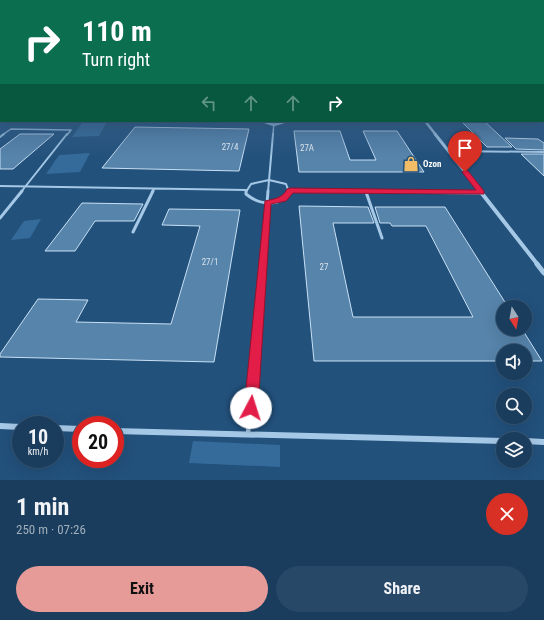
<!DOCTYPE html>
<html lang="en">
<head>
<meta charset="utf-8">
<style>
  :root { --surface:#1a3d5d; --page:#274866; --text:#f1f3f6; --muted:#9faebc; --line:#385672; --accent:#e69b98 }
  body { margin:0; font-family:"Roboto Condensed",sans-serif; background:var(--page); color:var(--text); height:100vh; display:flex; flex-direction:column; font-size:15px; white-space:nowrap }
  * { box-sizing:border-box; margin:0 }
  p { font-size:13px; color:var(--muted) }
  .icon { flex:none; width:22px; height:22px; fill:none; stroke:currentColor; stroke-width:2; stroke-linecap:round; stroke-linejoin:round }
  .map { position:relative; height:480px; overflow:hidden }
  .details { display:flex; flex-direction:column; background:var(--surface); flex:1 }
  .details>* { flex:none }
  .banner { position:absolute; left:0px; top:0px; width:544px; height:122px; box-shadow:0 4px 16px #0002,0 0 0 1px var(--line); background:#0b6e4f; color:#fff; overflow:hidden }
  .needle { width:26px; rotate:169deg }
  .buttons { position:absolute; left:496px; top:300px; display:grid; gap:8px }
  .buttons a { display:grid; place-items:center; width:36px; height:36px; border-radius:50%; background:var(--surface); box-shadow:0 4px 16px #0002,0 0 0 1px var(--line); font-size:20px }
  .speed { position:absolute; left:12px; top:416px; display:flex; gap:8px; font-size:20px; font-weight:700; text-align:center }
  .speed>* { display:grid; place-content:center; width:52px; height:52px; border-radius:50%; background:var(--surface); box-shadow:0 4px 16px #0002,0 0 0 1px var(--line); line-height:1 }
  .speed small { font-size:10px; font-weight:400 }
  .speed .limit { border:6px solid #d22; background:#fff; color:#111 }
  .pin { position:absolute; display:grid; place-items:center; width:34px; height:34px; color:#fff; margin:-41px -17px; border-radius:50% 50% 50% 0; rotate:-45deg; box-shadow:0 0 4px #0007 }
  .pin .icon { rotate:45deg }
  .me { position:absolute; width:44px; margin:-22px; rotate:5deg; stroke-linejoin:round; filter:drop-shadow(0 0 3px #0008) }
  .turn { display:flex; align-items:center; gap:14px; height:84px; padding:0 16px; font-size:18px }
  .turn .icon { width:52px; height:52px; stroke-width:2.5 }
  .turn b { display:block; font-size:28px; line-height:34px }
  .lanes { display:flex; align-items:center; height:38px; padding:0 16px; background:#0003; justify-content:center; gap:20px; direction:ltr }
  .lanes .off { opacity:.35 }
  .round { display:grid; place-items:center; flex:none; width:42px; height:42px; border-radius:21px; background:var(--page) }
  .summary { display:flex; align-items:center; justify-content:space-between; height:68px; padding:0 16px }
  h1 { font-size:24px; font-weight:700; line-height:30px }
  .button { display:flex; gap:8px; margin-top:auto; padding:8px 16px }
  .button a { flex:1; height:46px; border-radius:24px; background:var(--accent); color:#111; font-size:16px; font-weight:700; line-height:46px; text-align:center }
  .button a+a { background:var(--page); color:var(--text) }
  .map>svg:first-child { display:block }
</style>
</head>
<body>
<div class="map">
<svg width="544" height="480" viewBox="0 0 544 480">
  <rect width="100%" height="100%" fill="#22517c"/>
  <!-- green -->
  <path fill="#356b9a" d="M107 122 99 136 72 137 82 123Z
    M90 153 80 172 46 174 59 155Z
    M41 219 30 238 11 240 24 221Z
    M193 441 280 445V467L189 463Z"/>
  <!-- building -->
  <path fill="#5784ab" stroke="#c8e0f4" d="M461 121H484L512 147H487Z
    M135 127 249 129 239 171 102 168Z
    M294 131H340L350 160H376L363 131H397L424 172H299Z
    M20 134H54L13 169H0V149Z
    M505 138 538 139 544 143V150L516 149Z
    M521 154H544V176Z
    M82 203 143 204 134 221H95L75 251H45Z
    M299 206 368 207 374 223H333L353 317H473L426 226H392L390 223H380L375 207H445L508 307H503V329H522L542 361H525V351H503V361H314Z
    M169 209 240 210 214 362 0 357V354L38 299 88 300 76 322 171 324 200 226 162 225Z"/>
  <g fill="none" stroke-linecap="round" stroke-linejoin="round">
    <!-- lane-far4 -->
    <path stroke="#a5c8e6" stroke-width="1.5" d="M2 135 11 129 71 130 67 135
      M273 135 274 121"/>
    <!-- lane-far3 -->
    <path stroke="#a5c8e6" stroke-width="2" d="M0 137 4 134
      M449 151 544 152
      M0 186 246 190
      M290 191 407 192
      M21 192 67 134
      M152 192 154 189
      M246 192 251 184 269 180 286 184 289 192
      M268 192 273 134"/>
    <!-- lane-far2 -->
    <path stroke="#a5c8e6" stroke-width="3" d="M246 191V194C259 205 281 208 290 191
      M311 191 481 193
      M366 192 382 238
      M0 218 22 191
      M133 232 153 191
      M262 265 268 191"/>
    <!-- lane-far1 -->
    <path stroke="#a5c8e6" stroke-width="3.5" d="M254 359 262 264"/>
    <!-- lane -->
    <path stroke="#a5c8e6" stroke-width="4.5" d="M248 434 254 358"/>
    <!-- street-far4 -->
    <path stroke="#a5c8e6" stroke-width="2.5" d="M262 121 274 125 287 121
      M425 121 436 135"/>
    <!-- street-far3 -->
    <path stroke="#a5c8e6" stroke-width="3" d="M435 134 481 192"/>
    <!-- street-far2 -->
    <path stroke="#a5c8e6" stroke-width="4" d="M480 191 538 265"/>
    <!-- street-far1 -->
    <path stroke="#a5c8e6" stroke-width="5" d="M537 264 544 273"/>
    <!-- street -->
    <path stroke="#a5c8e6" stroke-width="6" d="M0 426 21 427
      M55 428 81 429
      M115 431 503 441
      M525 441 544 442"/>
  </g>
  <!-- sky -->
  <linearGradient id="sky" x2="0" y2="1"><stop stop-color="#132d44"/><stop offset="0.58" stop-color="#3e658e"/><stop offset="1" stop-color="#3e658e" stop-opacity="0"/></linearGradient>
  <rect width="544" height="158" fill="url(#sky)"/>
  <!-- route -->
  <path fill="#e11d48" stroke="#92132f" d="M465 170 468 171 484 191V194L293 193 286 201 271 204 258 408 256 412 251 414 246 412 244 408 265 201C274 199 283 198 287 189L290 188 476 190 462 172Z"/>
  <!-- icons -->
  <defs>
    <symbol id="shop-bare" viewBox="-9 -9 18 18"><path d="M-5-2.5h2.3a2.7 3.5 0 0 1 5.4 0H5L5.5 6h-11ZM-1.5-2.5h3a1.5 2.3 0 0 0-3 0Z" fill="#f1bd67" stroke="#22517c" stroke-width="2.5" paint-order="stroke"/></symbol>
  </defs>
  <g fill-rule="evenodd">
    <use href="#shop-bare" x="400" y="153" width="22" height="22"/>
  </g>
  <g text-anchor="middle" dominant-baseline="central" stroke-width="3" stroke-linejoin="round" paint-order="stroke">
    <!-- number labels -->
    <g font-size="9" fill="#d5e0ea">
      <text x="230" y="147">27/4</text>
      <text x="307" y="148">27А</text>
      <text x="210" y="262">27/1</text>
      <text x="324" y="267">27</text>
    </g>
    <!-- far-poi labels -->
    <g font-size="9" font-weight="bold" fill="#fff" stroke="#22517c" text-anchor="start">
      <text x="423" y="164">Ozon</text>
    </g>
  </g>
</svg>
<div class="buttons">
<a><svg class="needle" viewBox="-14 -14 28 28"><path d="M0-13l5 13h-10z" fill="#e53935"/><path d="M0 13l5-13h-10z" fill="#9faebc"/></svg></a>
<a><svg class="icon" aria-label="sound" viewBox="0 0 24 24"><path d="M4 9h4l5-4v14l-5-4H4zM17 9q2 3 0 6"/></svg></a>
<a><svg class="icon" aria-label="search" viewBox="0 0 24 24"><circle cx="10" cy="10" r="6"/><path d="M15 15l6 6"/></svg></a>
<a><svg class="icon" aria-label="layers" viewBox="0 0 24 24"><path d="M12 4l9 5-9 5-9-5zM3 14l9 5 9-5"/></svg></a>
</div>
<div class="speed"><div>10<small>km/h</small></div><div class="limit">20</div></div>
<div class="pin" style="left:465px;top:172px;background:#d93025"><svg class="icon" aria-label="arrive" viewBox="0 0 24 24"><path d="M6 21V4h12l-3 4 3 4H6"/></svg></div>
<svg class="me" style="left:251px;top:408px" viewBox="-20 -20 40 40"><circle r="19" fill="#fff"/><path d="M0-13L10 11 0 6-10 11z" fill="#e11d48"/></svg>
<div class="banner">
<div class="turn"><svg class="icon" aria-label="right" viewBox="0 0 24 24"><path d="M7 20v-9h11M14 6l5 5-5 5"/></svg><div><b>110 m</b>Turn right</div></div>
<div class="lanes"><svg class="icon off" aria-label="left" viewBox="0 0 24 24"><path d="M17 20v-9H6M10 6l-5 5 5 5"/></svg><svg class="icon off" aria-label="ahead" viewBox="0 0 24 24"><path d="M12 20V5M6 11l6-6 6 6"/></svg><svg class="icon off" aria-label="ahead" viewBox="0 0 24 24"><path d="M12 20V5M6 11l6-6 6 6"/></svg><svg class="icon" aria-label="right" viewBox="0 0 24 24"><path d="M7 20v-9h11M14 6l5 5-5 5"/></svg></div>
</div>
</div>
<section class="details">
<div class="summary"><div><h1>1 min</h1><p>250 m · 07:26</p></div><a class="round" style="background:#d93025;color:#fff"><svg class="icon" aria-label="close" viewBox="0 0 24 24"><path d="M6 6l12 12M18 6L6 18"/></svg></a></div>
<div class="button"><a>Exit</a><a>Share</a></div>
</section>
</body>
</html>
